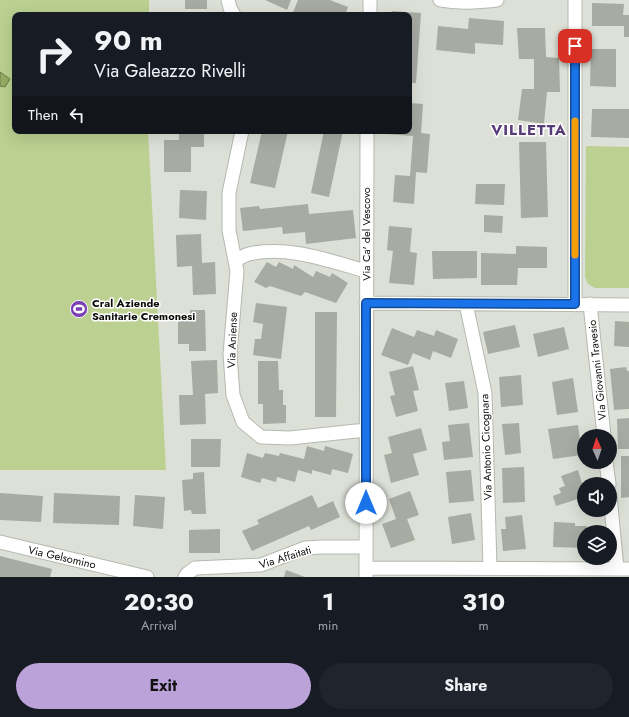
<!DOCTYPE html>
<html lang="en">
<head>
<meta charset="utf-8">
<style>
  :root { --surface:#171b24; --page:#20242c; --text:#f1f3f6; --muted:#9ea1a6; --accent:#bba2d9 }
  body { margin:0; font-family:Jost,sans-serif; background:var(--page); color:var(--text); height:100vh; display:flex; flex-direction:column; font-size:15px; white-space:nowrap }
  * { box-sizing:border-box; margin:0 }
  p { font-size:13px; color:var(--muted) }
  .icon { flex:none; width:22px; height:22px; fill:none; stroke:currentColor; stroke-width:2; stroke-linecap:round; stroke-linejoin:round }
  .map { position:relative; height:577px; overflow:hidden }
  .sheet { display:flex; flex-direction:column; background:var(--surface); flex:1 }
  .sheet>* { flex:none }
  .top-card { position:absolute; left:12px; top:12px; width:400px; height:122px; border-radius:8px; box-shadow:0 4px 16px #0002; background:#171b24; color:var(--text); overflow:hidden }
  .needle { width:26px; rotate:357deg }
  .tools { position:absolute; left:577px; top:429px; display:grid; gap:8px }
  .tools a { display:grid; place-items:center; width:40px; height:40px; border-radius:50%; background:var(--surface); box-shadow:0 4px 16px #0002; font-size:20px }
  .pin { position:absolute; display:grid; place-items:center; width:34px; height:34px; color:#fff; margin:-17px; border-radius:8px; box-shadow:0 2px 6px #0006 }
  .me { position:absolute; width:44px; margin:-22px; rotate:0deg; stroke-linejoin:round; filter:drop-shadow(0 0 3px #0008) }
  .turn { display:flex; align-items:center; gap:14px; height:84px; padding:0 16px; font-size:18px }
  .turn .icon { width:52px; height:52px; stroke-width:2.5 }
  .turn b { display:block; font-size:28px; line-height:34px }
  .then { display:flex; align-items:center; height:38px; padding:0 16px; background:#0003; gap:8px; font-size:15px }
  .eta { display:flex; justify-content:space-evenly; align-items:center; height:68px; text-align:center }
  .eta b { font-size:24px; font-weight:700; line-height:28px }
  .cta { display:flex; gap:8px; margin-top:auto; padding:8px 16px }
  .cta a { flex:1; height:46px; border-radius:24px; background:var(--accent); color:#111; font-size:16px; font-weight:700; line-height:46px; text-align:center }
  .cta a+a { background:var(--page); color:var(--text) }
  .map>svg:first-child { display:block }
</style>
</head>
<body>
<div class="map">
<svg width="629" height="577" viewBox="0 0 629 577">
  <rect width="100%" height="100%" fill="#dce0d6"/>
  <!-- green -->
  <path fill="#bbd091" d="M0 0H149V15H15V131H148L166 470H0Z
    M586 146 629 147V288H595L588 284 585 277Z"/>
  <!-- water -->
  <path fill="#94ad61" stroke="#6b7d47" d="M0 72 10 79 5 87 0 86Z"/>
  <!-- building -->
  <path fill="#a7aba2" d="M185 0H207V9H185Z
    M265 0H291L287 10Z
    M298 0H330L348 7 345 15H292Z
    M592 3 624 4 623 15H629V37H624V26H592Z
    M392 11 421 13 416 83H409V15H391Z
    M469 18 504 21 503 45 475 43V54L436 50 438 26 468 29Z
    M517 28H545L546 57 559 58 560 92H547L544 124 518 120 522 89H534V59H519Z
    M591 49H616V87L590 86Z
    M409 103 423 104 421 133 430 134 427 173 416 172 414 204 393 202 395 175 410 176 413 136 386 134V131H409Z
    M592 109H629V138L591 137Z
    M179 131H204V147H191V172H164V140H179Z
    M262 131H288L275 188 250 183Z
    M324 131H343L329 197 311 193Z
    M519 142H546L548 217 521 218Z
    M476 184H505L504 205 475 204Z
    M180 190 207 191 206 220 179 218Z
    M308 204 309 214 353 210 356 238 306 244 305 232 283 234 282 227 243 231 240 208 259 206 260 209Z
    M484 215 503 216 502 233 484 232Z
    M389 226 412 228 410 252 417 253 414 285 389 283 393 251 387 250Z
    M201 234 202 263 215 262 216 294 193 295 192 266 177 267 176 235Z
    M516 246 547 247V268H518L517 285H481V253L516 254Z
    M432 251H477V278L433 279Z
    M267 262 276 267 279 262 293 269 294 265 313 277 316 271 330 277 332 273 348 283 336 303 305 292 301 296 270 286 266 288 254 282Z
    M256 303 287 307 281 359 253 355 255 339H261L263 324 253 322Z
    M190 310H205L206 351H189V344H178V319H190Z
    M315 312H337L336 417H315Z
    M615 321 629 322V347L614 346Z
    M515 325 520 347 488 354 483 332Z
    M564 327 569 349 538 357 533 334Z
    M392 328 414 337 417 330 434 336 436 330 458 339 451 358 433 351 430 360 413 353 408 365 381 355Z
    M217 360 218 393 205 394 206 424 180 425 179 395H193L191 361Z
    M258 361H278L279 390H283V405H286V423L263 424V404H258Z
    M413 366 419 390 413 391 418 411 396 417 390 396 395 395 389 372Z
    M626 367 627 371H629V409L614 410 610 369Z
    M521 375 523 405 501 407 499 377Z
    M573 378 578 412 557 415 552 382Z
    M464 381 468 408 449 411 445 383Z
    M629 418V449H618L617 419Z
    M469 423 473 457 444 460 442 442 450 441 448 425Z
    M519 423 521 453 505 455 502 424Z
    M578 425 582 455 553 459 548 429Z
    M421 428 427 450 413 454 419 475 391 483 384 455 392 453 388 437Z
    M191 439H221L220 467H191Z
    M307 446 324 451 325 446 353 454 348 473 332 469 331 475 312 470V474L298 470 295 482 277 477 276 482 262 478 260 483 241 477 247 453 263 458 265 453 279 456 280 453 304 459Z
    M621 456H629V497L621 498Z
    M524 467 525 502 503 503 502 468Z
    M471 470 474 501 449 503 446 472Z
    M578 470 584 490V497L556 506 553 496 561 493 559 488 565 486 561 476Z
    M204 472 206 514H192L191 510 184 511 182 480 193 479V473Z
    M410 491 419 515 407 519 415 540 391 548 382 524 396 519 389 499Z
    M0 493 43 496 41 522 0 520Z
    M54 493 120 496 119 525 53 523Z
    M135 495 165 497 163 529 133 526Z
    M312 495 318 508 333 501 340 517 311 530 309 526 252 551 242 531 259 524 257 520Z
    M471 513 475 540 452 544 448 517Z
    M522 515 526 549 503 551 501 529H506L505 517Z
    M554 522 575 523V526H587V532H584V548L553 547Z
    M220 529V553H189V530Z
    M0 556 52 569 50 577H0Z
    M286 570 305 577H284Z"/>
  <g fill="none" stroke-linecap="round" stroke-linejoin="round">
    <defs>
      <path id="minor" d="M228 0 230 8 234 15
        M440 0C459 4 478 2 497 0
        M370 15V0
        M242 131 229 193V230L237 271 230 354 233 395 243 422 261 437 290 438 366 430
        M235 260C240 258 245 255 249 254 287 245 330 261 366 271
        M366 303 629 305
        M466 304 485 393 490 568
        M590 304 604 436
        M575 305V0
        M606 462 609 484
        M610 496 617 569
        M0 542 147 577
        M366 568 629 569
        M185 577 187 574 195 568 261 565 305 548 321 547H365
        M366 577 367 131"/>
    </defs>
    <!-- minor casing -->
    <use href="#minor" stroke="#b5b9b0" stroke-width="15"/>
    <!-- minor -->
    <use href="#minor" stroke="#fff" stroke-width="13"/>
  </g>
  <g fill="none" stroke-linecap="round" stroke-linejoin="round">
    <defs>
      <path id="route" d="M366 503V303L575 304V46"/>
    </defs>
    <!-- route casing -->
    <use href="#route" stroke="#114b97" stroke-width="10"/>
    <!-- route -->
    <use href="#route" stroke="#1a73e8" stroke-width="7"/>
    <!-- slow -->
    <path stroke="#f59e0b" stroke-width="7" d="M575 121V255"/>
  </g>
  <!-- icons -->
  <defs>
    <symbol id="stadium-disc" viewBox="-11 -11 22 22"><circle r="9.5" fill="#7a3fb5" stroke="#fff"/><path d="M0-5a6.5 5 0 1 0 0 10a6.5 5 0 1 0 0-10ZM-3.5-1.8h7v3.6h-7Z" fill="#fff"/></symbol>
  </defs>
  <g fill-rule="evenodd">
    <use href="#stadium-disc" x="69" y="299" width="20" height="20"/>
  </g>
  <g text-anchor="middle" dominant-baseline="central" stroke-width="3" stroke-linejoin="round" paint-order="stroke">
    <!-- street labels -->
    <g font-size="11" fill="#0b0c09" stroke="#fff">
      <text transform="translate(366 234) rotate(-90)">Via Ca' del Vescovo</text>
      <text transform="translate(232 340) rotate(-88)">Via Aniense</text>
      <text transform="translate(597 370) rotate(-96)">Via Giovanni Travesio</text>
      <text transform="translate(486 447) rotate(-92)">Via Antonio Cicognara</text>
      <text transform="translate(62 557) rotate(13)">Via Gelsomino</text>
      <text transform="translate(285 557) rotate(-17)">Via Affaitati</text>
    </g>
    <!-- poi labels -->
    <g font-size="11" font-weight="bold" fill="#0b0c09" stroke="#fff" text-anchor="start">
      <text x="92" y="303">Cral Aziende<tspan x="92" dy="13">Sanitarie Cremonesi</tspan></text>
    </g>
    <!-- district labels -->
    <g font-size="15" font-weight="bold" letter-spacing="1" fill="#573b77" stroke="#fff">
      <text x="529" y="130">VILLETTA</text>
    </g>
  </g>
</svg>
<div class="tools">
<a><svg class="needle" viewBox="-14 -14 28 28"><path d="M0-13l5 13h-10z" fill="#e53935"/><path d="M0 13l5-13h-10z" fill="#9ea1a6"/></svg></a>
<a><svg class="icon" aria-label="sound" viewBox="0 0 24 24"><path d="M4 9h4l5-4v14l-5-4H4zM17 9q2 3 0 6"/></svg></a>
<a><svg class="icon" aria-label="layers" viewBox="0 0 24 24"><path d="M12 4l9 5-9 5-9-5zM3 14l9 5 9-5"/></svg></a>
</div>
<div class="pin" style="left:575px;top:46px;background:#d93025"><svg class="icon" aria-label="arrive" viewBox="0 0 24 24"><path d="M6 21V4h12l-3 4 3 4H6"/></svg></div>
<svg class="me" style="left:366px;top:503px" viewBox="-20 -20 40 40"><circle r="19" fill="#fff"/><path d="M0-13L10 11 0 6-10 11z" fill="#1a73e8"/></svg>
<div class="top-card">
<div class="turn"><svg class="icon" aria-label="right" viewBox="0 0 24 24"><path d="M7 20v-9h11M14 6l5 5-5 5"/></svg><div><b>90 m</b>Via Galeazzo Rivelli</div></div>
<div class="then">Then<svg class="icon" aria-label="left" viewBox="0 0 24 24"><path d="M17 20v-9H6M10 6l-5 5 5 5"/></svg></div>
</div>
</div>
<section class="sheet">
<div class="eta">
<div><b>20:30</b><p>Arrival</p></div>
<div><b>1</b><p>min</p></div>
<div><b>310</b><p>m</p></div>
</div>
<div class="cta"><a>Exit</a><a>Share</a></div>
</section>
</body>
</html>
